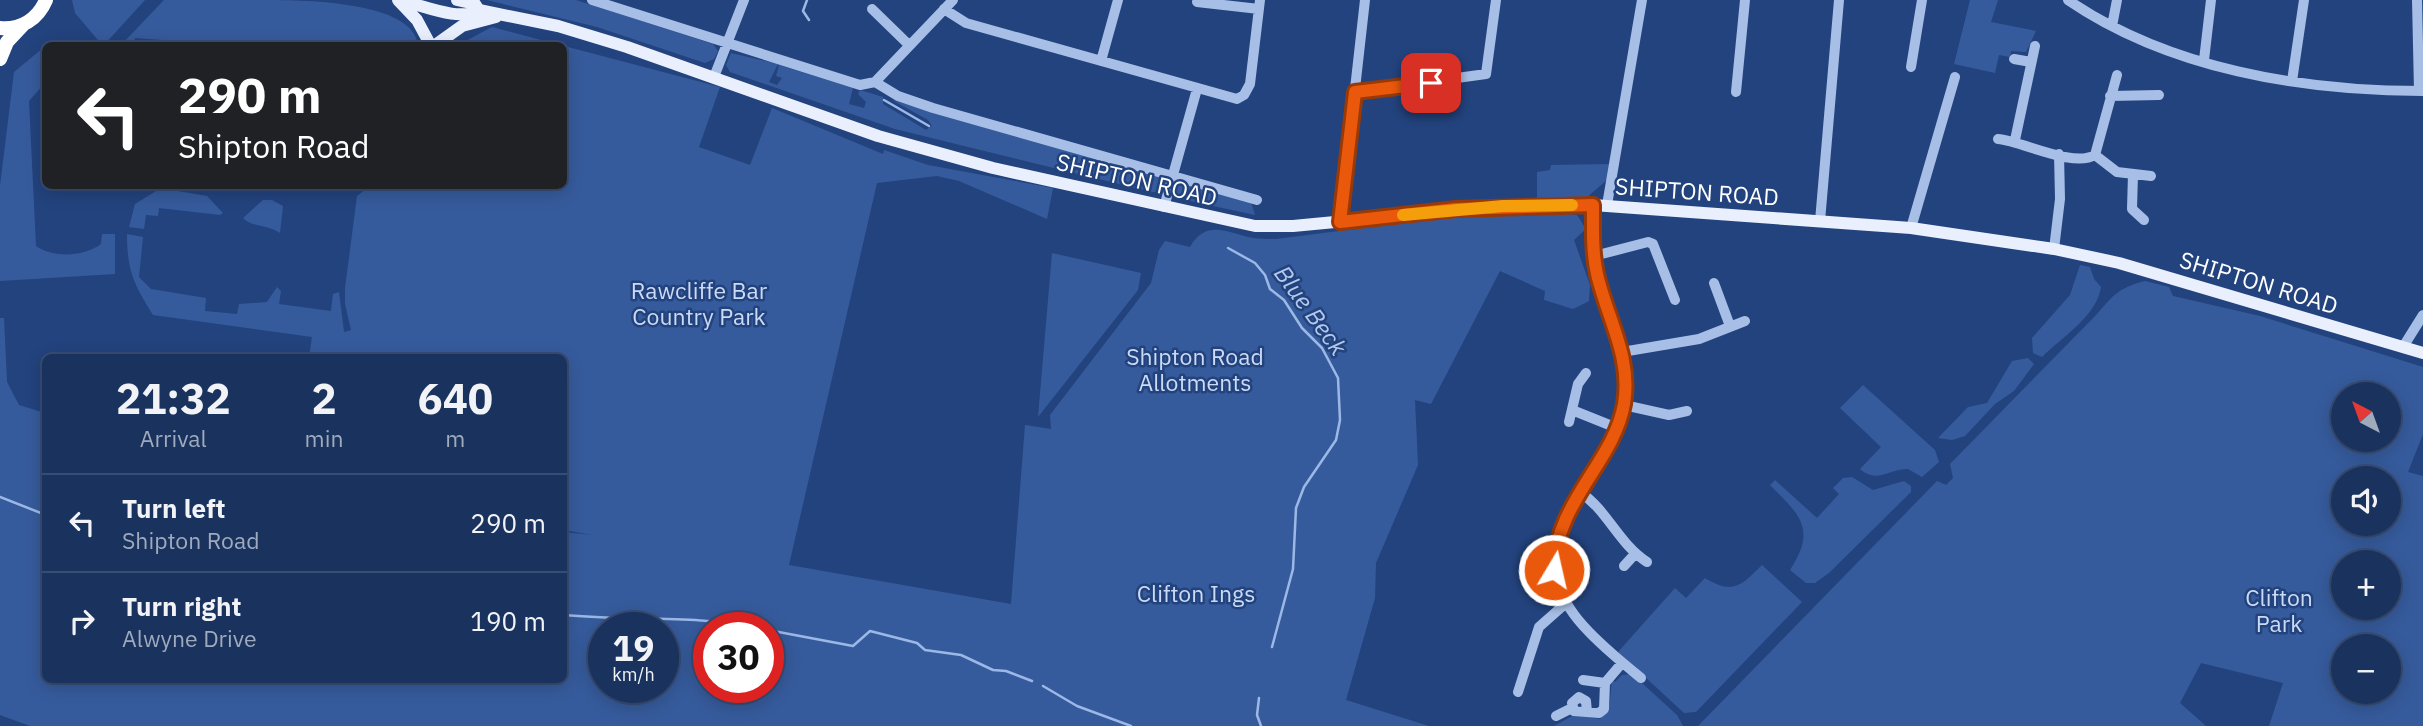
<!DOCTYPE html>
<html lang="en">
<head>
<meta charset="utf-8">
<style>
  :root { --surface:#1a325e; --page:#273e67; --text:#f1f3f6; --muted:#9faabc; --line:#384d73 }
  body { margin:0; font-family:"IBM Plex Sans",sans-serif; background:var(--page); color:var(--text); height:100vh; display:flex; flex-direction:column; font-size:26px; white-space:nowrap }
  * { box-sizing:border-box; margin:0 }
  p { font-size:23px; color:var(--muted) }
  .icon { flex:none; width:38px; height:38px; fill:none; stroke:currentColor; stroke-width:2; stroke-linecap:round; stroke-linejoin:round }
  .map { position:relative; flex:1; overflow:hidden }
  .panel { position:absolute; left:42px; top:354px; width:525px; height:329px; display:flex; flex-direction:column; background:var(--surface); border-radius:10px; box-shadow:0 4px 18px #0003,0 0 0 2px var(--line) }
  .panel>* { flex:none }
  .guide { position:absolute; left:42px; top:42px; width:525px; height:147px; border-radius:10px; box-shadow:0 4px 18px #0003,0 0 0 2px var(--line); background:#202124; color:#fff; overflow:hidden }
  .needle { width:46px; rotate:319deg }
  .tools { position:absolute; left:2331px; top:382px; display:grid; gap:14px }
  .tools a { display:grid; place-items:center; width:70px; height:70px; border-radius:50%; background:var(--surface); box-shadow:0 4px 18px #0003,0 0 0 2px var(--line); font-size:35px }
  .speed { position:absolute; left:588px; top:612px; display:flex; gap:14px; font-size:35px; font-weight:700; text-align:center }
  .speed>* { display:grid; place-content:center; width:91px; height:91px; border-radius:50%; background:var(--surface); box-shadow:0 4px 18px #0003,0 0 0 2px var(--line); line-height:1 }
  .speed small { font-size:18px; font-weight:400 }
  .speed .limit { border:10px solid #d22; background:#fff; color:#111 }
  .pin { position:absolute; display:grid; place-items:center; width:60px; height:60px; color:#fff; margin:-30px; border-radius:14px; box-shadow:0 4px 10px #0006 }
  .me { position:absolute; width:77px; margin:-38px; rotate:9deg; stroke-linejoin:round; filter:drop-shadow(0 0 5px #0008) }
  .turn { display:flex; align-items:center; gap:24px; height:147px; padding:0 21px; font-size:32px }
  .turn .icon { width:91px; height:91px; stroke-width:2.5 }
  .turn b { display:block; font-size:49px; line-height:60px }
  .eta { display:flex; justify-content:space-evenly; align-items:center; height:119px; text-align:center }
  .eta b { font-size:42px; font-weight:800; line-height:49px }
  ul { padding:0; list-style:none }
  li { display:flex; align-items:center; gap:21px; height:98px; padding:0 21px; border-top:2px solid var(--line) }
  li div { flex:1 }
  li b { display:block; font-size:26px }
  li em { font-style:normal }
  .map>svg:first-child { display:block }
</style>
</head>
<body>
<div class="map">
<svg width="2423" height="726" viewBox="0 0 2423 726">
  <rect width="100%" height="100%" fill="#23437e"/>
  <!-- green -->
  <path fill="#365b9c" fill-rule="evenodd" d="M72 0H145L103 46 75 13Z
    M164 0C196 0 229 0 261 0 299 0 413 0 418 45L256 46 230 42 229 45 135 38 134 45H121Z
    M487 0H576L713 44 718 51 714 59 705 63 597 27Z
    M1970 0H1998L1991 22 2036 31 2026 52 2011 51 2010 57 1999 55 1995 73 1954 64Z
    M492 27 720 87 699 147 750 165 772 108 883 154 884 150 928 165 1053 188 1047 219 959 181 937 176 877 183 789 565 1011 604 1025 425 1051 429 1050 415 1151 283 1159 250 1165 241 1190 247C1206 218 1229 233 1253 238 1261 239 1269 239 1276 239L1472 214 1549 211 1577 215 1586 229 1574 240 1590 285 1589 301 1573 309 1544 300 1545 291 1500 271 1431 404 1415 400 1418 465 1376 563 1375 598 1346 700 1429 726H30L0 715V318H4L7 382 19 405 45 413 46 679H564V532L592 535 564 530V357H309L312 337 153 315C134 284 127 271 127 234L143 237 139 277 151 289 206 298 205 311 237 314 239 304 267 302 277 287 281 291 279 304 331 311 333 294 339 292 344 332 351 330 345 304V288L357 196 370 186H564V46L458 45ZM604 628H663V688H604ZM709 628H768V688H709Z
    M49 43 53 45 46 46 45 83 29 101 36 246C53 258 84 257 101 244L102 234H115V274L0 281V186L14 72Z
    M731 53 778 64 769 82 777 85 782 78 776 76 779 65 853 88 849 104 864 108 866 102 858 94 860 90 883 97V104L926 130 932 126 928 120 892 100 1158 175 1162 187 1160 192H1152L895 129 730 72 726 65Z
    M1610 164 1608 179 1585 199H1537V172L1550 170 1551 165Z
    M1184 183 1251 202 1255 215 1176 198 1173 195 1176 187Z
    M161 188 207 196 223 213 220 215 159 208 158 216 146 215 144 229 129 227 135 204Z
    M263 200H272L283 206 280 233C267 224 253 228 243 218Z
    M1052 253 1141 273 1138 290 1038 417Z
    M2080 265 2090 267 2094 279 2101 287C2097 316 2062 337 2042 357L2033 353 2032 338 2070 295Z
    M2145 281 2169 287 2173 296 2260 316 2423 367V434L2408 472 2423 476V726H2269L2283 683 2201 663 2180 703 2206 726H1698L1937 481 1946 485 1953 478 1950 464 2097 314C2114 294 2119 288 2145 281ZM2343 394H2389V439H2343ZM2343 478H2389V523H2343ZM2343 562H2389V607H2343ZM2343 646H2389V691H2343Z
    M2028 358 2034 364 2014 391 1995 404 1965 436 1952 440 1938 438 1968 407 1987 403 2012 361Z
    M1863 385 1935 450 1939 462 1922 477 1908 469C1889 469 1877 484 1860 469L1881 447 1840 408Z
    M1852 477 1873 490 1904 481 1911 486V492L1829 573 1815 583H1806L1790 570C1817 529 1800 515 1770 485L1775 480 1817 518 1839 494 1833 488 1843 478Z
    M1762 565 1802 602 1696 712 1684 713 1618 652 1675 588 1686 598 1705 578C1733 595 1741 586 1762 565Z
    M1632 674 1677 715 1683 726H1554L1574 715 1600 719 1609 710 1612 680 1615 682 1622 675Z"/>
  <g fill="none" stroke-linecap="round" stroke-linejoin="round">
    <!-- stream -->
    <path stroke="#9bb8e7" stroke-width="2.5" d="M807 0 803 11 809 20
      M884 100 929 126
      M1228 248 1255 263 1265 275 1270 289 1284 300 1302 328 1322 348 1338 378 1340 420 1336 440 1304 487 1296 508 1293 569 1272 647
      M0 497 46 515
      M564 615C629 621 696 615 761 628
      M768 630 853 646 870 631 917 643 925 650 961 655 993 670 1006 671 1032 681
      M1043 686 1077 706 1131 726
      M1259 698 1257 715 1261 726"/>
    <!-- minor -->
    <path stroke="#a7bfe6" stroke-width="10" d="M592 0 860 85 875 82 953 0
      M2068 0C2169 69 2302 91 2423 91
      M2417 0 2419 91
      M1197 2 1259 9
      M872 9 909 45
      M944 9 966 23 1237 99 1244 95 1250 84 1260 0
      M2112 26 2117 0
      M2014 59 2031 62
      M2204 60 2211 0
      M1101 61 1118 0
      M1911 67 1922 0
      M714 77 744 0
      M2292 81 2304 0
      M875 82 898 96 933 108 1257 200
      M1355 92 1486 74 1496 0
      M1736 92 1745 0
      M2110 96 2159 95
      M1998 139C2022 141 2073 168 2095 155
      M2015 140 2035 46
      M2095 155 2117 75
      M2095 155 2117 172 2151 176
      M2133 174 2132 209 2144 220
      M1593 205C1593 233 1593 262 1601 289 1610 322 1627 352 1626 387 1625 416 1611 437 1597 461 1533 572 1542 598 1641 678
      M1607 205 1642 0
      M1164 207 1197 89
      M1820 221 1839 0
      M1340 222 1365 0
      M1911 228 1955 77
      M2054 249 2060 199 2059 154
      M1594 256 1648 242 1653 244 1675 300
      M1714 283 1730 326
      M2403 347 2423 315
      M1622 352 1699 339 1745 321
      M1624 405 1669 415 1687 411
      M1572 410 1617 428
      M1569 422 1578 384 1586 373
      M1580 492C1608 511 1618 543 1647 562
      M1624 566 1635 554
      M1583 680 1605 683
      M1518 692 1539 627 1565 604
      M1587 712 1586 701 1579 697 1572 703 1574 711 1599 713 1604 709 1605 683 1622 663
      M1556 716 1572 708"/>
    <!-- major -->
    <path stroke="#e9effd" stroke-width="12" d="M398 0 417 20 431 46
      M408 0 410 3C429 8 461 21 479 10L558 26 627 47 878 136 993 168 1255 226H1293L1503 206 1593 205 1911 228 2054 249 2119 263 2423 353
      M457 0 475 4 479 10
      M434 46 462 26 496 17"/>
    <!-- highway -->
    <path stroke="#fff" stroke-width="14" d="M0 28C21 30 38 19 46 0
      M0 59 7 42 23 25"/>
  </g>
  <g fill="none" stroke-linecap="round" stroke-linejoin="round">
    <defs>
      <path id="route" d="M1431 83 1355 92 1340 222 1456 209 1593 205C1593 228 1592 252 1597 274 1607 318 1632 357 1624 404 1614 462 1555 502 1554 570"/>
    </defs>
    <!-- route casing -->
    <use href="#route" stroke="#983908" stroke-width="18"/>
    <!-- route -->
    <use href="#route" stroke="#ea580c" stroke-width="12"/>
    <!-- slow -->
    <path stroke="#f59e0b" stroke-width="12" d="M1403 215 1503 206 1572 205"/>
  </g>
  <g text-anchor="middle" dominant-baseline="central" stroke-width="5" stroke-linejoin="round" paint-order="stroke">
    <!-- street labels -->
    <g font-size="23" fill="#fff" stroke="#23437e">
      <text transform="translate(1137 179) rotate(13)">SHIPTON ROAD</text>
      <text transform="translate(1697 191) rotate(4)">SHIPTON ROAD</text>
      <text transform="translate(2259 282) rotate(17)">SHIPTON ROAD</text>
    </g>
    <!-- park labels -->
    <g font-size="23" fill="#cbdaf5" stroke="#23437e">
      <text x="699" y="290">Rawcliffe Bar<tspan x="699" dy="26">Country Park</tspan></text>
      <text x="1195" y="356">Shipton Road<tspan x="1195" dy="26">Allotments</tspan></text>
      <text x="1196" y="593">Clifton Ings</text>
      <text x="2279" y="597">Clifton<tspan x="2279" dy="26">Park</tspan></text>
    </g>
    <!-- water labels -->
    <g font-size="24" font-style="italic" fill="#b3c9ee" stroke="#23437e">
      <text transform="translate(1311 310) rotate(54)">Blue Beck</text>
    </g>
  </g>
</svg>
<div class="tools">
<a><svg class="needle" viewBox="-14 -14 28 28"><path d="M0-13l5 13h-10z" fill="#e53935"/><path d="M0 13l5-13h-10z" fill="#9faabc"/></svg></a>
<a><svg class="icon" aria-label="sound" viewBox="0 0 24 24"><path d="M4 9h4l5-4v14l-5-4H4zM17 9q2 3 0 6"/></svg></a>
<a>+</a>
<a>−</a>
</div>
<div class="speed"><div>19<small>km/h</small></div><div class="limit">30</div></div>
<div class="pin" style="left:1431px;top:83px;background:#d93025"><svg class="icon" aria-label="arrive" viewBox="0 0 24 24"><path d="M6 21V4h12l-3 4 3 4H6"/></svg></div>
<svg class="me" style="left:1554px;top:570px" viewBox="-20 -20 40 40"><circle r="17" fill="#ea580c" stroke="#fff" stroke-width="3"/><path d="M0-11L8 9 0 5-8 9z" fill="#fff"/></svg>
<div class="guide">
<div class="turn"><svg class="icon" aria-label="left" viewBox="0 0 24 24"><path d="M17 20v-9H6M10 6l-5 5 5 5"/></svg><div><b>290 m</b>Shipton Road</div></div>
</div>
<section class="panel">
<div class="eta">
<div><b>21:32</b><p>Arrival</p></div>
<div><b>2</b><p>min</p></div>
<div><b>640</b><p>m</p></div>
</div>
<ul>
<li><svg class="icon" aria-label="left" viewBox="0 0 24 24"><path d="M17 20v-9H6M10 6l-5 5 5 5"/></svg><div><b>Turn left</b><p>Shipton Road</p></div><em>290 m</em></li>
<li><svg class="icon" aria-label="right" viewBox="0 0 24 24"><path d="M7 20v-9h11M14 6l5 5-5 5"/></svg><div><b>Turn right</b><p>Alwyne Drive</p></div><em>190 m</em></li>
</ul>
</section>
</div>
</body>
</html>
